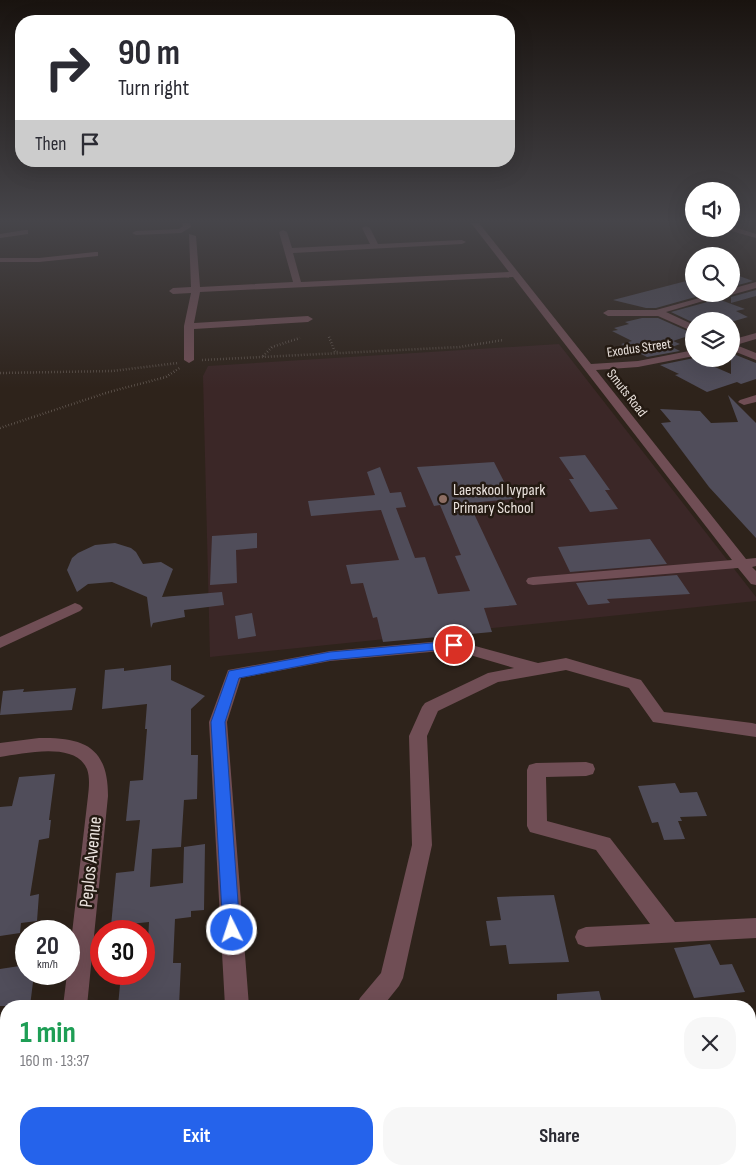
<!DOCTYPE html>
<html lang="en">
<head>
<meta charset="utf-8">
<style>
  :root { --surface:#fff; --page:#f7f7f7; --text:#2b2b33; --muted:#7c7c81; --accent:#2563eb }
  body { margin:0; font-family:"Sofia Sans Condensed",sans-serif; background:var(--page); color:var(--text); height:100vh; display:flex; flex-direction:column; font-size:19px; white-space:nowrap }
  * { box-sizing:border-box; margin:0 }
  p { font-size:16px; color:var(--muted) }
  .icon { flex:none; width:28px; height:28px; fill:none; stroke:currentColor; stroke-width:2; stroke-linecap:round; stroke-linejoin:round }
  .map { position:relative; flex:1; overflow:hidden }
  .side { position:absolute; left:0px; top:1000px; width:756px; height:175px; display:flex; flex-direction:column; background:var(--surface); border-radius:20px 20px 0 0; box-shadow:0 5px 20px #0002 }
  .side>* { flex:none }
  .guide { position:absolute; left:15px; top:15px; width:500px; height:152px; border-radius:20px; box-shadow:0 5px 20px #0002; background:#fff; color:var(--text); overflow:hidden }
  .controls { position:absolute; left:685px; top:182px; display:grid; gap:10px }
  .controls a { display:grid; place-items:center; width:55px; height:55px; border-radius:50%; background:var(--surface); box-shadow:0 5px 20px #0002; font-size:25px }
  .speed { position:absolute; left:15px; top:920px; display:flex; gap:10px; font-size:25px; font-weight:700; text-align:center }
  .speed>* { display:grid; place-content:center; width:65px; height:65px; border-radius:50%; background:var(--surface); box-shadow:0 5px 20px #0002; line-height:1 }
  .speed small { font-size:12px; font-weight:400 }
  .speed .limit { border:8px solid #d22; background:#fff; color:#111 }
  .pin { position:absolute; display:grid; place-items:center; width:42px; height:42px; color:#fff; margin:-21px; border:2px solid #fff; border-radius:50%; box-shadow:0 1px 5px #0007 }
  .me { position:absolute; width:55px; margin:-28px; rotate:356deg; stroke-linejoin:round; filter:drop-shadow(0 0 4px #0008) }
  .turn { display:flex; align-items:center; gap:18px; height:105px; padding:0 20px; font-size:22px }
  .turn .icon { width:65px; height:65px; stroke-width:2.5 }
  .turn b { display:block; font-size:35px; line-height:42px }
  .then { display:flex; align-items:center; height:48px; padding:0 20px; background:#0003; gap:10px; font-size:19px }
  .round { display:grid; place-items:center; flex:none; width:52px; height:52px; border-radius:20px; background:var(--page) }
  .summary { display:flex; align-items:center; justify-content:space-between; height:85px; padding:0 20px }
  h1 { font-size:30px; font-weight:700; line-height:38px; color:#1e9e55 }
  .action { display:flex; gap:10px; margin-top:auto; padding:10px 20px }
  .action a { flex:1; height:58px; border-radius:20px; background:var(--accent); color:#fff; font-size:20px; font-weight:700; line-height:58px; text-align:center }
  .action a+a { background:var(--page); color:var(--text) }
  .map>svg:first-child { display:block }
</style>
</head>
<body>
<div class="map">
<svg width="756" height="1175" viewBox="0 0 756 1175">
  <rect width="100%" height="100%" fill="#2e231b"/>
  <!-- education -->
  <path fill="#3b2727" d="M559 344 756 597V601L210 657 203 376 208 366Z"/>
  <!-- building -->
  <path fill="#504d5a" d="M731 273 753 281 731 287Z
    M694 279V294H706L656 308H646L613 300Z
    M756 290V296L731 303V297Z
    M718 299 745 309 736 311 748 317 731 322 694 321V323L671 312Z
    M642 318H658L694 334 673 341 680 344 672 347 680 351 647 357 621 344 632 341 612 331 618 330 614 328 629 324 625 322Z
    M731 353 756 363V379L741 384 737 382 707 392 675 375 679 374 660 365 694 358 731 374Z
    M728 395 756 423V538L709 487 661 423 671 422 660 409 700 411 711 423 738 422Z
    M585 455 610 490H605L618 509 590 512 569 479H574L559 457Z
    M494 462 513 499 469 503 517 605 484 608 492 632 383 642 377 617 373 618 363 583 351 584 346 565 399 560 381 510 311 516 308 501 375 495 367 472 380 467 390 493 401 492 406 507 396 508 415 558 425 557 438 594 470 591 455 556 461 555 440 505 434 506 417 467Z
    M257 533V548L236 550 237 583 210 585 212 536Z
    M650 539 667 564 570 572 558 547Z
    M115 543 131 548 136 552 143 564 161 562 173 569 162 597 222 592 224 605 184 610 185 617 153 623 151 628 147 597 112 582 88 584 77 592 67 570 72 558 78 553 95 545Z
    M677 575 690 594 607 599 610 603 588 605 576 583Z
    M252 613 256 636 238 639 235 616Z
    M171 665V680L205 696 191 709V755H198L197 799 184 800 181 847 152 849 150 887 183 883 184 847 205 844 204 910 191 911V917L175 919 173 963H181L179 1006H118L121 974H144V961H147L149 922 111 926 116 873 134 871 140 820 126 821 130 781 143 780 147 729H145L147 704 102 709 105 670 124 668V671Z
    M76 688 72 710 0 715 3 691 24 689 23 692Z
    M55 774 49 820H51L49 838 39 840 30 896 39 894 37 921 21 923 20 933 0 936V807L12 806 19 777Z
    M675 783 680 793 697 792 707 816 680 817 682 821H678L685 839 664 840 658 822 652 823 638 786Z
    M554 895 569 962 509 964 506 945 490 946 486 921 501 920 497 897Z
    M710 944 720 965 732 964 745 992 694 998 674 948Z
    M26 965V974H34L30 1006H0V969Z
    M599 991 603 1006H557V994Z"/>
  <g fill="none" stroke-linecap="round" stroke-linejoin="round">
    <!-- path -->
    <path stroke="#7b716b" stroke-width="2.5" stroke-dasharray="0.5 2.5" stroke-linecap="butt" d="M329 337 335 352H338
      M263 356 272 347 300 338
      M202 360 460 347 503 340
      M0 373 112 371 178 363
      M0 428 109 392 166 377 181 367"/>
    <!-- minor -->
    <path fill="#704e55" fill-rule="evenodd" d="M182 223H190L191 227 181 233 136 235 132 233 136 231 179 229 183 226Z
      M471 223H479L591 364 638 361 694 350V356L638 367 596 370 746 559 756 558V566L752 567 756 571V585L751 584 738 568 533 585 528 584 526 581 528 578 533 577 732 560 513 277 200 292 194 323 308 316 313 319 308 322 194 329V360L189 363 184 360V326L191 293 173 294 169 291 173 288 191 287 189 234 196 236 200 287 293 282 279 232 283 230 287 232 292 248 370 244 362 228 366 226 370 228 378 244 462 240 466 242 462 244 293 253 301 282 509 272Z
      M731 226 756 234V238L728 230 731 229Z
      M25 230H28V234L0 238V234Z
      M95 252H98V256L39 262H0V258H39Z
      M756 282V288L731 295 728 294H731V289Z
      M714 294H727L666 312 694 325V332L658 316H608L603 313 608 310H656Z
      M756 333V339L736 345 756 353V360L731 350V340Z
      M756 395V402L744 405 738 402 740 400Z
      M75 603 80 605 83 608 80 611 0 648V637Z
      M453 640 538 663 566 658 641 680 664 712 752 723 756 724V737L653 722 629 688 566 670 498 682 438 711 427 736 432 845 403 978 399 986 383 1006H356L360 998 381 973 412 845 409 736 422 707 425 703 488 673 514 668 453 650 330 661 241 678 227 722 249 1006H225L209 722 228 670 330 651Z
      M39 738C84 737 108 747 108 796L87 1006H63L67 974H69V959L88 796C89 788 90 777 87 769 75 741 23 754 0 757V743Z
      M586 762 593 764 595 769 593 774 586 776 546 777 547 821 610 838 675 922 756 918V938L586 947 578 944 575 937 578 930 586 927 650 924 596 850 530 832 527 826V770L529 765 536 763Z
      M44 1169H71L70 1175H42Z
      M270 1169H299L302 1175H273Z
      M308 1169H335L337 1175H309Z"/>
  </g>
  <!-- sky -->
  <linearGradient id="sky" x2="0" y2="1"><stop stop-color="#19130f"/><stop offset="0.57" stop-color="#46454a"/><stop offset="1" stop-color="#46454a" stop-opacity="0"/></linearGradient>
  <rect width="756" height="388" fill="url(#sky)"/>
  <!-- route -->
  <path fill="#2563eb" stroke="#184099" d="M454 641 460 645 458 648 330 660 239 678 225 722 240 930 238 936 232 938 226 936 223 930 211 722 229 671 330 652Z"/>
  <!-- markers -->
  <circle fill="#8d6e63" stroke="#241a12" stroke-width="2" cx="443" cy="499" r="5"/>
  <g text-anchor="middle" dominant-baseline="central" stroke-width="5" stroke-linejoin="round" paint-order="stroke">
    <!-- far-street labels -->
    <g font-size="14" fill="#ebe3de" stroke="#241a12">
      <text transform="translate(639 348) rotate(-8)">Exodus Street</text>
      <text transform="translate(627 393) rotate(52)">Smuts Road</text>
    </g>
    <!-- poi labels -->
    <g font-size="16" fill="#ebe3de" stroke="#241a12" text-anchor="start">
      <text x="453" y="490">Laerskool Ivypark<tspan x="453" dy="18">Primary School</tspan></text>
    </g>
    <!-- near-street labels -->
    <g font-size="19" fill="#ebe3de" stroke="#241a12">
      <text transform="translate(91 862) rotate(-84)">Peplos Avenue</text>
    </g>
  </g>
</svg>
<div class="controls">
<a><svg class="icon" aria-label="sound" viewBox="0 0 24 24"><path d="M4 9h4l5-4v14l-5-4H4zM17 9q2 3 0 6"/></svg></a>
<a><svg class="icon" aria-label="search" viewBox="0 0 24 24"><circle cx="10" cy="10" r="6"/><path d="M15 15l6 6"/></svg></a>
<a><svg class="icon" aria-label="layers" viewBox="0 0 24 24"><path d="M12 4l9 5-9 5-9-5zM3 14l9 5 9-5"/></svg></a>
</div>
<div class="speed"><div>20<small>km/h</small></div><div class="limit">30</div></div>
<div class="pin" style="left:454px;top:645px;background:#d93025"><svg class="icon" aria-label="arrive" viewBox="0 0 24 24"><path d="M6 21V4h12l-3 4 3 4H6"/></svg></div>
<svg class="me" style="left:232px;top:930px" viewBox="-20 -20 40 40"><circle r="17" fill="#2563eb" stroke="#fff" stroke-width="3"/><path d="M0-11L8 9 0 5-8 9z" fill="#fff"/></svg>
<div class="guide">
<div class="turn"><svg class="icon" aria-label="right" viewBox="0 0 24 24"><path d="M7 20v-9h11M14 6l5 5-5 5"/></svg><div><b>90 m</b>Turn right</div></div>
<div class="then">Then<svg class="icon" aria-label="arrive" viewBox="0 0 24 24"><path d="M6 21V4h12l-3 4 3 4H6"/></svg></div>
</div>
<section class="side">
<div class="summary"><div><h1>1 min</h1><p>160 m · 13:37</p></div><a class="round"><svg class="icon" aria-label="close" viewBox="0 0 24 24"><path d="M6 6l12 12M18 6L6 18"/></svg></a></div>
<div class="action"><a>Exit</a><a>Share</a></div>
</section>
</div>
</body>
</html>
